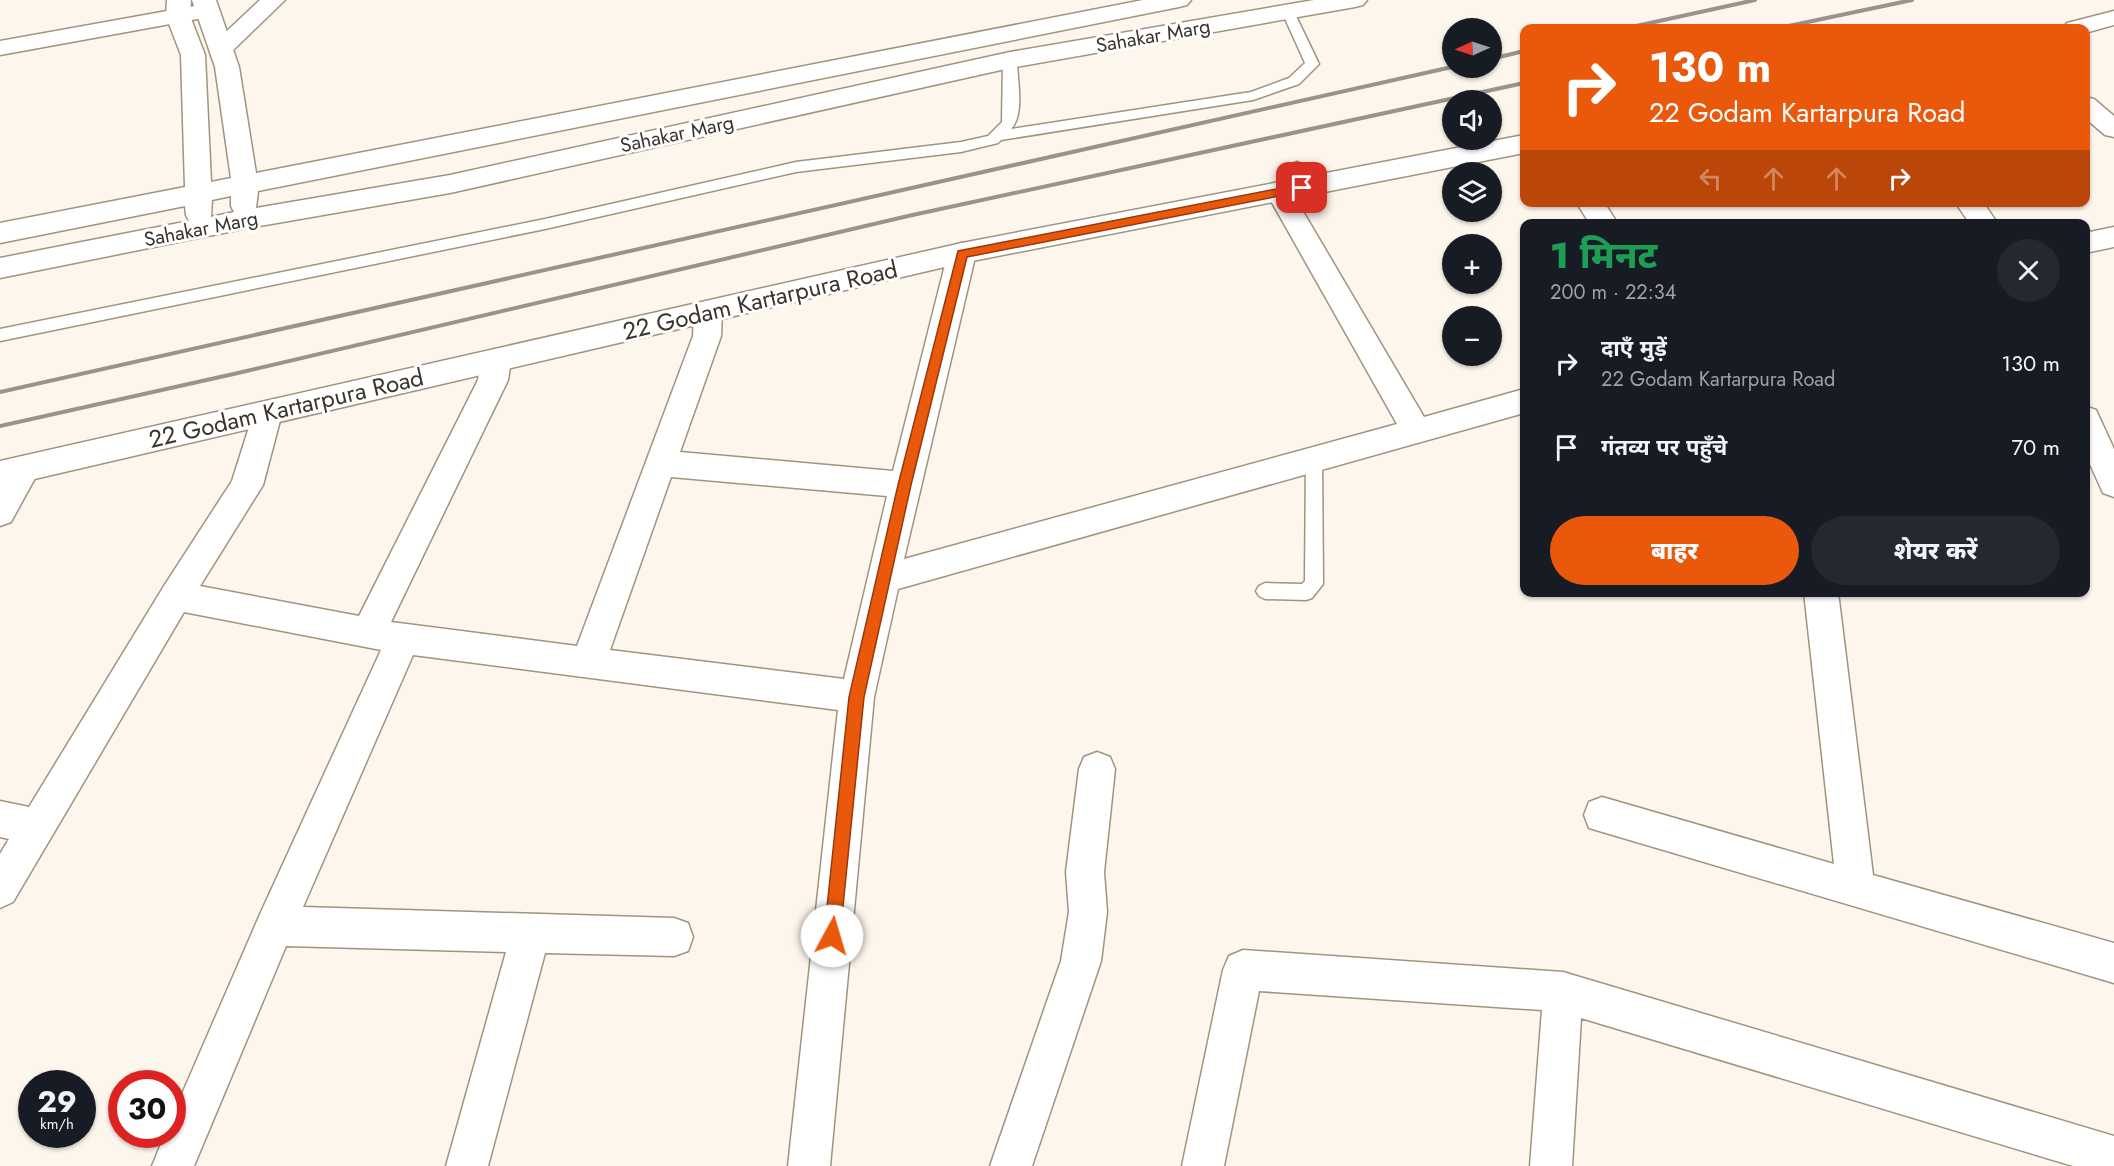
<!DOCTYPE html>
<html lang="hi">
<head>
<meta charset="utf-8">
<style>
  :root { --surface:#171b24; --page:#242831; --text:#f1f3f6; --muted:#9ea1a6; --accent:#ea580c }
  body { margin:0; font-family:Jost,"Noto Sans Devanagari",sans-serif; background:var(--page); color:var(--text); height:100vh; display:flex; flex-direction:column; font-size:22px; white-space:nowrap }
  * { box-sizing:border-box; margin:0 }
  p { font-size:20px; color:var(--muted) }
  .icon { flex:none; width:33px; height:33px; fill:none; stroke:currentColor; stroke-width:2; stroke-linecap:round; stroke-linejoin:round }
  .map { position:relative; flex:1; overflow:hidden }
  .drawer { position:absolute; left:1520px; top:219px; width:570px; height:378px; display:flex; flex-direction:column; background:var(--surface); border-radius:12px; box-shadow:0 2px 4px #0004 }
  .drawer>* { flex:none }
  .top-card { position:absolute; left:1520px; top:24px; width:570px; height:183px; border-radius:12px; box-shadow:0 2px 4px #0004; background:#ea580c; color:#fff; overflow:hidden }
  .needle { width:39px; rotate:267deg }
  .tools { position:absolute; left:1442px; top:18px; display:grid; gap:12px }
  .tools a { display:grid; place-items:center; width:60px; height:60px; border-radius:50%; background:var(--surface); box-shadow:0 2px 4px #0004; font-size:30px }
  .speed { position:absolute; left:18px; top:1070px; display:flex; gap:12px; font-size:30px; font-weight:700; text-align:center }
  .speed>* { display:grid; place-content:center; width:78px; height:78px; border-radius:50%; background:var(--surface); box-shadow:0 2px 4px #0004; line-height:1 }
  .speed small { font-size:15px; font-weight:400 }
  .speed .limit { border:9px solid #d22; background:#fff; color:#111 }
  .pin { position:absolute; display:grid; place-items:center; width:51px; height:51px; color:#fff; margin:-26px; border-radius:12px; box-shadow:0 3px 9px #0006 }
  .me { position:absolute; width:66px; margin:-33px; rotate:6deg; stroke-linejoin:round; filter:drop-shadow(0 0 4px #0008) }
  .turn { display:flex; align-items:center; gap:21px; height:126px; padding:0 30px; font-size:27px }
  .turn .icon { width:78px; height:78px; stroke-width:2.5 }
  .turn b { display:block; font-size:42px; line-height:51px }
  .lanes { display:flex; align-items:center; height:57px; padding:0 30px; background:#0003; justify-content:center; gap:30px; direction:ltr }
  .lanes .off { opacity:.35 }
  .round { display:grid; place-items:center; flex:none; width:63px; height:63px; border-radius:32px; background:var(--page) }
  .head { display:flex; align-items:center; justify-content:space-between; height:102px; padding:0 30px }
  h1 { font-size:36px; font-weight:800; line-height:45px; color:#1e9e55 }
  .cta { display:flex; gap:12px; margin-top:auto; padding:12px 30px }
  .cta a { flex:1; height:69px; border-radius:36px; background:var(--accent); color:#fff; font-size:24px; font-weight:800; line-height:69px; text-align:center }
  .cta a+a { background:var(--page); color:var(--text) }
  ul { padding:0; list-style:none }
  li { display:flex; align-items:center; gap:18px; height:84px; padding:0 30px }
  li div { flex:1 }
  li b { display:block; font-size:22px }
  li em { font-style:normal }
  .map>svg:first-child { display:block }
</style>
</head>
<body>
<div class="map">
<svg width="2114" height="1166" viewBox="0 0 2114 1166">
  <rect width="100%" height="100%" fill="#fdf6ed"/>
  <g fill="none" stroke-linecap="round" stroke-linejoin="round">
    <defs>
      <path id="service" d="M1288 8 1294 12 1319 64 1299 84 1253 100 1001 140 998 143 961 152 796 172 545 229 0 341V329L545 219 796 162 961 142 988 136 1002 122 1003 60 1010 56 1017 60C1017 80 1025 114 1011 129L1251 92 1289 78 1305 63 1282 12Z
        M1297 162 1302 164 1304 167 1302 170 1284 195H1274L1272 192 1274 189 1292 164Z
        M1314 452 1320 454 1322 459 1323 584 1312 598 1306 600 1265 599 1259 596 1256 591 1259 586 1265 583 1302 584 1305 581 1306 459 1308 454Z"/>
      <path id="minor" d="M260 0H285L229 54 221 56 213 54 209 49 213 44Z
        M206 4 214 6 218 11 214 16 0 55V41Z
        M2085 97 2094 99 2114 116V137L2105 135 2085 118Z
        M1279 183 1288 186 1424 417 1524 389V413L898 589 874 697 830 1166H788L838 710 413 655 303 907 674 918 688 923 693 937 688 951 674 956 545 953 488 1166H446L506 952 286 946 194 1166H152L165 1134H172V1117L261 912 381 650 184 612 13 902 0 908V854L9 839 0 837V801L29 807 164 586 232 481 256 405 267 401 278 405 282 413 263 485 200 586 359 616 478 380 481 360 486 352 496 349 506 352 511 360 508 380 391 622 577 646 693 336 694 312 698 305 708 301 718 305 722 312 721 336 680 452 893 471 948 253 952 246 962 243 972 246 976 253 904 559 1397 424 1266 192 1270 186ZM671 477 887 496 844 679 610 650Z
        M1576 202H1604L1618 224H1590Z
        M1955 202H1983L1998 224H1970Z
        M2114 227V247L2085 253V233Z
        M2085 406 2096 410 2114 449V497L2103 493 2085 453Z
        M24 456 35 460 40 469 11 522 0 526V483L13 460Z
        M1804 592H1838L1873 875 2114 943V983L1589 828 1584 815 1589 802 1602 797 1834 864Z
        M1097 752 1110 757 1115 769 1104 872 1107 912 1101 961 1032 1166H990L1061 961 1069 912 1066 872 1079 769 1084 757Z
        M1243 950 1563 972 2114 1136V1166H2073L1581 1018 1572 1166H1530L1542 1010 1259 991 1224 1166H1182L1223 970 1229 956Z"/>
      <path id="tertiary" d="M167 0H191L190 16 205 55 211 182 231 178 215 67 192 0H216L239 67 256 173 1143 0H1191L1187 5 1179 7 258 191 256 208 450 175 1010 52 1314 0H1367L1363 5 1355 7 1010 68 450 193 243 229 0 278V258L189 221 186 215 185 206 0 243V223L185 187 181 55 166 16ZM231 196V206L234 212 211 217 212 200Z
        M2114 11V25L2085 33V28H2063L2067 23Z
        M1524 135V153L962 263 0 487V461L962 243Z"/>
    </defs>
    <!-- service casing -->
    <use href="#service" stroke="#a2937e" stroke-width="3"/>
    <!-- minor casing -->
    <use href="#minor" stroke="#a2937e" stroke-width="3"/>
    <!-- tertiary casing -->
    <use href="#tertiary" stroke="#a2937e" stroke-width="3"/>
    <!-- service -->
    <use href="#service" fill="#fff" fill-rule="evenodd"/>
    <!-- minor -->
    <use href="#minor" fill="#fff" fill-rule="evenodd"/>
    <!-- tertiary -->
    <use href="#tertiary" fill="#fff" fill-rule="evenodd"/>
    <!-- rail -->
    <path stroke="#9a938b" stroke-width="4" d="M1627 28 1755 0
      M1779 28 1912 0
      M1491 59 1524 51
      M0 392 1452 67
      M0 426 238 373 908 216 1524 83"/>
  </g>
  <!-- route -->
  <path fill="#ea580c" stroke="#983908" stroke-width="1.5" d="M1302 184 1307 188 1305 191 967 257 911 485 864 697 840 936 838 941 832 944 827 941 824 936 849 697 898 485 958 251Z"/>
  <g text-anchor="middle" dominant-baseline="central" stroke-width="6" stroke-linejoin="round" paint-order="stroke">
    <!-- far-street labels -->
    <g font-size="20" fill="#3a332b" stroke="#fff">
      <text transform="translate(1153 36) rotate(-10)">Sahakar Marg</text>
      <text transform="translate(677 134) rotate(-12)">Sahakar Marg</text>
      <text transform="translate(201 229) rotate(-11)">Sahakar Marg</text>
    </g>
    <!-- street labels -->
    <g font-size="24" fill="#3a332b" stroke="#fff">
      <text transform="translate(760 300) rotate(-13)">22 Godam Kartarpura Road</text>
      <text transform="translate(286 408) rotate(-13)">22 Godam Kartarpura Road</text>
    </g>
  </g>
</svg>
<div class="tools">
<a><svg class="needle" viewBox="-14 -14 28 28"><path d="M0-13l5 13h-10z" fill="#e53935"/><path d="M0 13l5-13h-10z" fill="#9ea1a6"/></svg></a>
<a><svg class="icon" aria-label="sound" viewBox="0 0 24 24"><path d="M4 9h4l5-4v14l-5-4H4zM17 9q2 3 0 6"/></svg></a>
<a><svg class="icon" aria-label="layers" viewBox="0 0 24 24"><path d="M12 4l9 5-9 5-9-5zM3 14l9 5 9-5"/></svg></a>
<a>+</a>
<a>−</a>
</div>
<div class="speed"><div>29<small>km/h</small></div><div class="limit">30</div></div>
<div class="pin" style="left:1302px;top:188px;background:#d93025"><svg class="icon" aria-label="arrive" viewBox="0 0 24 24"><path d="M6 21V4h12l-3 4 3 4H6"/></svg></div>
<svg class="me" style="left:832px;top:936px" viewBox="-20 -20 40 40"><circle r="19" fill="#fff"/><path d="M0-13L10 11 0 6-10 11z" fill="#ea580c"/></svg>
<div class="top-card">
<div class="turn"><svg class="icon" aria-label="right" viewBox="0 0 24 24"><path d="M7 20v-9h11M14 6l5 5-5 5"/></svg><div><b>130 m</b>22 Godam Kartarpura Road</div></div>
<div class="lanes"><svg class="icon off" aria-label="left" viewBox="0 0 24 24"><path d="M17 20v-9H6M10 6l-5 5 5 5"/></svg><svg class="icon off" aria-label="ahead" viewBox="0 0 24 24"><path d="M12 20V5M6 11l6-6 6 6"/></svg><svg class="icon off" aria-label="ahead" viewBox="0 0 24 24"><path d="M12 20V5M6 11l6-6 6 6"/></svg><svg class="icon" aria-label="right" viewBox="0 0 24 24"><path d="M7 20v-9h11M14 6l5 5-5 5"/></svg></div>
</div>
<section class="drawer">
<div class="head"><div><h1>1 मिनट</h1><p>200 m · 22:34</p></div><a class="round"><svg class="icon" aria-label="close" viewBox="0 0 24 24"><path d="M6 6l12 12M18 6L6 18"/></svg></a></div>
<ul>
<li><svg class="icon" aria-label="right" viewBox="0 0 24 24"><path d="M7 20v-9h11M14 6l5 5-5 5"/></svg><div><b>दाएँ मुड़ें</b><p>22 Godam Kartarpura Road</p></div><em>130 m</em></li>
<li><svg class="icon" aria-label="arrive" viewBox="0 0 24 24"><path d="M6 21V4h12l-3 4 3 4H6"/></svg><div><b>गंतव्य पर पहुँचे</b></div><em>70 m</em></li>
</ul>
<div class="cta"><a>बाहर</a><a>शेयर करें</a></div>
</section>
</div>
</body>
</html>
